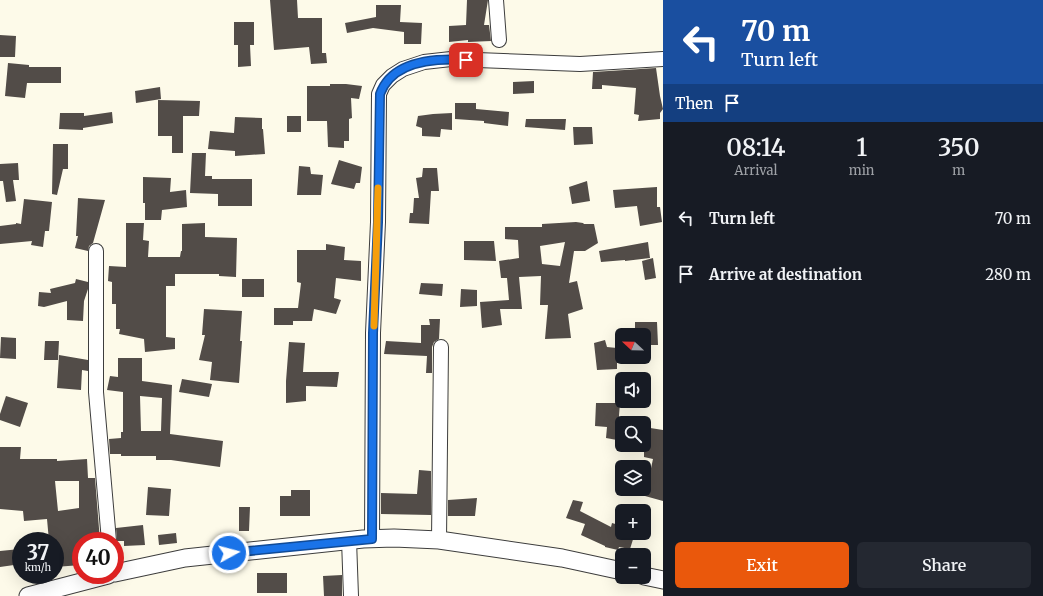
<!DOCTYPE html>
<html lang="en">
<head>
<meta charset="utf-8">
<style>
  :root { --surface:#171b24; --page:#242831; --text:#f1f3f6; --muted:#9ea1a6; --accent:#ea580c }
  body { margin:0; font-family:Merriweather,serif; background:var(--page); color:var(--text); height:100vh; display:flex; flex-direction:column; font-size:15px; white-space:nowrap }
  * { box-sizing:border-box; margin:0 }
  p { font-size:13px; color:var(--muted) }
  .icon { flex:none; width:22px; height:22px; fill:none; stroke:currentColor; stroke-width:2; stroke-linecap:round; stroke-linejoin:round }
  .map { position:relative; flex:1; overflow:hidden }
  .sheet { display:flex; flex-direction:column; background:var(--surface); width:380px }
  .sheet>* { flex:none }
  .banner { background:#1a4fa0; color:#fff; overflow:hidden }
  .needle { width:26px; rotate:292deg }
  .controls { position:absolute; left:615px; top:328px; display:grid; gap:8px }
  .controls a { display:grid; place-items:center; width:36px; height:36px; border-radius:6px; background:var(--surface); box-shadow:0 4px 16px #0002; font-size:20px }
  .speed { position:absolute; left:12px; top:532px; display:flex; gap:8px; font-size:20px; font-weight:700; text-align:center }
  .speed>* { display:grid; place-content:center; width:52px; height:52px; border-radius:50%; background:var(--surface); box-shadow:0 4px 16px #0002; line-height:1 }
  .speed small { font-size:10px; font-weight:400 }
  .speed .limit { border:6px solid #d22; background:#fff; color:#111 }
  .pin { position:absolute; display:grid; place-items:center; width:34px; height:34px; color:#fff; margin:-17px; border-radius:8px; box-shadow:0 2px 6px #0006 }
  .me { position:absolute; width:44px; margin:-22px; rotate:83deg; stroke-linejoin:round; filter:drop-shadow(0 0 3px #0008) }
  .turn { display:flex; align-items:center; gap:14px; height:84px; padding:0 12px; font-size:18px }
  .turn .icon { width:52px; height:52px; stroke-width:2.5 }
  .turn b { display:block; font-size:28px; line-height:34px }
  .then { display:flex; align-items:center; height:38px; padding:0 12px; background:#0003; gap:8px; font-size:15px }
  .eta { display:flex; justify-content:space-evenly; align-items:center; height:68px; text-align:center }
  .eta b { font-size:24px; font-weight:600; line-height:28px }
  .primary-button { display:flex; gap:8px; margin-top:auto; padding:8px 12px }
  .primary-button a { flex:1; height:46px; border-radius:6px; background:var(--accent); color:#fff; font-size:16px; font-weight:600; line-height:46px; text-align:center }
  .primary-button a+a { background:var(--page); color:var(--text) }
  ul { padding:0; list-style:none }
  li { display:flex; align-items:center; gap:12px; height:56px; padding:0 12px }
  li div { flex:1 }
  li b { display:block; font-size:15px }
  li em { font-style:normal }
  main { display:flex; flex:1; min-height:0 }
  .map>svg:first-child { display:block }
</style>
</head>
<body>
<main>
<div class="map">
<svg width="663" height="596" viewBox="0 0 663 596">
  <rect width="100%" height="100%" fill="#fdfae9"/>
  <!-- building -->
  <path fill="#524c48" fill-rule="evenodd" d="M270 0H297L298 18H322V53H326L327 63 311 64 309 47 274 50Z
    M467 0H488L484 25H489L491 41 468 42V40L449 42V26L466 25Z
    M376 5H401L400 22 422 23 421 44H404V32L373 28 347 33 345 23 376 17Z
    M234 22H254V45H250L251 66 238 67V45H234Z
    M0 35 16 36 15 57H0Z
    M8 63 29 65V67H61V83H27L25 98 5 96Z
    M656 68 660 96 663 109 660 113V119L638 121 639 115 634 114 636 88 602 85V89H592L593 72Z
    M534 81V93L513 94V82Z
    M330 84H346L362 86 359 99 351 98 352 118 349 119V141H344V148L328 147 327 121H307V86H330Z
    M160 87 161 99 136 103 135 91Z
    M158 100 200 101 199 116H183V153H172V136H158Z
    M455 103H476V109L509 112 508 126 484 123V121L455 119Z
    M112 112 113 123 83 128V130L59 129 60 113H84V116Z
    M452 113V130L441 129 440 137 422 136V128L416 126 418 116 433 114Z
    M287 116H301V132H287Z
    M235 117 262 118V129H263L265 154 235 156V151L208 149 210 131 234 133Z
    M526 119H566L565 130 525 127Z
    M573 127H592L593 144 574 145Z
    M53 144H68V169H63L57 195 52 194Z
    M192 153H206L205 176H212V179H252V206H218V194L190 193Z
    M339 160 362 167 360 183H356L354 189 331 184Z
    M18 163 19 180H13L16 201 6 202 3 181H0V164Z
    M299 166 310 167 311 174 323 175 321 195H297Z
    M423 168H437L439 191H431L429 224 409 223 410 213H413L414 198H419L416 178 422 177Z
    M143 177 171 178 170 192 186 190 187 207 162 210 161 220H145V203H143Z
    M587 181 590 201 572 204 569 187Z
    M657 187V207H660L662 222 640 226 637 206 615 208 613 190Z
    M78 198 105 200 93 243 89 246 88 251 75 248 78 236H76Z
    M24 199 52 202 49 231H45L43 247 31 245 32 241 0 244V226L16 224V223L21 224Z
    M576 222 583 223 584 224H594L598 243 585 251H574L569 283 577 281 583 309 568 314 571 338 545 339 548 305H540L541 276 519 277 522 309H500L502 325 482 328 480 302 509 300 507 278H501L499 261 519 258 518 240 505 239V227H542V224ZM565 242 560 266 542 264 540 246Z
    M126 223H144L143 240 149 241 148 257H180L181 251H182V224L205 223V237L237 238 236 277 219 276V274H175V286H166V337L175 338V349L145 352 144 339 119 334 120 329H116V304H112V282L108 281 109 266 126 267Z
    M464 241H494L496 261 464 260Z
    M648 242 650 258 625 261V260L601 262 599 251Z
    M326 244 345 247 344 260 361 261V281L336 278 334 298 341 300 336 314 314 309 312 321H293V325H274V308H298L301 283 297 282V250H326Z
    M653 258 656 278 645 280 642 261Z
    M76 279 88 282V289L84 301 83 321 67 320V301L44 307 38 306 39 292 51 293 50 289 75 283Z
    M242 279H264V297H242Z
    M421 283 443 284 442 296 419 294Z
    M461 289 477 290V306L460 307Z
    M204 309 242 311 240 341H242L239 383 210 380 212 362 199 360 205 335H202Z
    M429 319H440L439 339 434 342 432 347V373H426L427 356 384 354 386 341 421 343V325H430Z
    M635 322H657L658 345H644V335H635Z
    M1 337 16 338V359L0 358Z
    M605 340 607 347 617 348V369L597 370 594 343Z
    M45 341H59L58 360H44Z
    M289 342 305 343 303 372H339L337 387 306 386V401L286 403V381Z
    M59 355 88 360V371L82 370 81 390 57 388Z
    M118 358H142V381L172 385 170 434 223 441 220 467 171 460H156V456H121V454H110L109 439 121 438V432H123V392L107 390 110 376 118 377ZM140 396 162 398 161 431H141Z
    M182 379 212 384 209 397 179 392Z
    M6 396 28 403 20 427 0 420V414Z
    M596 403H620L617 440 606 438 607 427 595 426Z
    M644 427 663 430V501L645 496 653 459 644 457Z
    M0 447H21L20 459H57V461L87 459 88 478H95L100 541H81V565L55 567V541H49L47 519 24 521 23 511 0 509ZM55 481H79V508L58 511Z
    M419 470 431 471V515L381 514V493L417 494Z
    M148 487 171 489 169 516 146 515Z
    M291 490H310V516H280V496H291Z
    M477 498 475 516H448V500Z
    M573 500 583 502 580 511 611 527 612 523 622 526V533H635L630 549 619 547 618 550 605 547V546L581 535 585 524 566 518Z
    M239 507H250L249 531H239Z
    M143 525 145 545 124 546V541H117L116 528Z
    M176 533 177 543 159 545 158 535Z
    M20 549 21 564 0 567V551Z
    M257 573H287V593H257Z
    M342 575V596H324L323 576Z"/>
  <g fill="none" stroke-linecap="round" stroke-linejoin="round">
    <defs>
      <path id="minor" d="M496 0 499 40
        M96 251V392L109 541
        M372 539 373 333 378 222 379 94 383 85 392 76 403 69 424 62 451 59 580 64 663 59
        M349 540 351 596
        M439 540 441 347"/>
      <path id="tertiary" d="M115 573 185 558 363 539 394 538 439 540 562 558 622 571
        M644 576 663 580
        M28 596 108 575"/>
    </defs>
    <!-- minor casing -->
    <use href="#minor" stroke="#3d3d3d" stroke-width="16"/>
    <!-- tertiary casing -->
    <use href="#tertiary" stroke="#3d3d3d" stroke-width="19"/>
    <!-- minor -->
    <use href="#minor" stroke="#fff" stroke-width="14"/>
    <!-- tertiary -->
    <use href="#tertiary" stroke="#fff" stroke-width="17"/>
  </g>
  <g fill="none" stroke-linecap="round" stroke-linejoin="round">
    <defs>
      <path id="route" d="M229 553 372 539 373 333 378 222 380 94C392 61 435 58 466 60"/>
    </defs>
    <!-- route casing -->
    <use href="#route" stroke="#114b97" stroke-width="10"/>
    <!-- route -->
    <use href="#route" stroke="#1a73e8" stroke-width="7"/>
    <!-- slow -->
    <path stroke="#f59e0b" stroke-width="7" d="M374 326 378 188"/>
  </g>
</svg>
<div class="controls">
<a><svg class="needle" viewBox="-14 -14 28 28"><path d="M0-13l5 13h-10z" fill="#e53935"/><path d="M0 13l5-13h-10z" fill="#9ea1a6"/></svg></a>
<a><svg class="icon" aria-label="sound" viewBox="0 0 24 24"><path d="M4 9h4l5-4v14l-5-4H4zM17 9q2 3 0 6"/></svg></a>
<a><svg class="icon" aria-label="search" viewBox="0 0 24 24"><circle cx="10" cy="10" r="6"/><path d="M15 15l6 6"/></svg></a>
<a><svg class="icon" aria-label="layers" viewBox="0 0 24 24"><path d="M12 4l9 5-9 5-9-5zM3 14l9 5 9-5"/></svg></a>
<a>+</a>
<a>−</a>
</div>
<div class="speed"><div>37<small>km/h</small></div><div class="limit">40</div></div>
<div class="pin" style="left:466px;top:60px;background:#d93025"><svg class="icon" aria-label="arrive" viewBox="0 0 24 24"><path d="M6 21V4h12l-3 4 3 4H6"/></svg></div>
<svg class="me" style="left:229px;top:553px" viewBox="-20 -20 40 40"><circle r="17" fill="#1a73e8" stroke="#fff" stroke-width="3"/><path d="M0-11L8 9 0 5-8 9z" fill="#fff"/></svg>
</div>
<section class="sheet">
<div class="banner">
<div class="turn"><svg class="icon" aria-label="left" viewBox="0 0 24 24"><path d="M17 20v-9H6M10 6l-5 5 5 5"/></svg><div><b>70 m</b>Turn left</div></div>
<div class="then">Then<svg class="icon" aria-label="arrive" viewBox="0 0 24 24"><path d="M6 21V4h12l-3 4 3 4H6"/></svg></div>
</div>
<div class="eta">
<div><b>08:14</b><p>Arrival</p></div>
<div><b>1</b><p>min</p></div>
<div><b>350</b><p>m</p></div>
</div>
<ul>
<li><svg class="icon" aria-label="left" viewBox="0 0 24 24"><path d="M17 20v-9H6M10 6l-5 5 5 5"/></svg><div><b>Turn left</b></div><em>70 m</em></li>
<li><svg class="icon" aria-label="arrive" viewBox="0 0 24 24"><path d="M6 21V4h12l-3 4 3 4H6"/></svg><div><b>Arrive at destination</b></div><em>280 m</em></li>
</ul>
<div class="primary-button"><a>Exit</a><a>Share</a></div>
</section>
</main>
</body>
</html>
